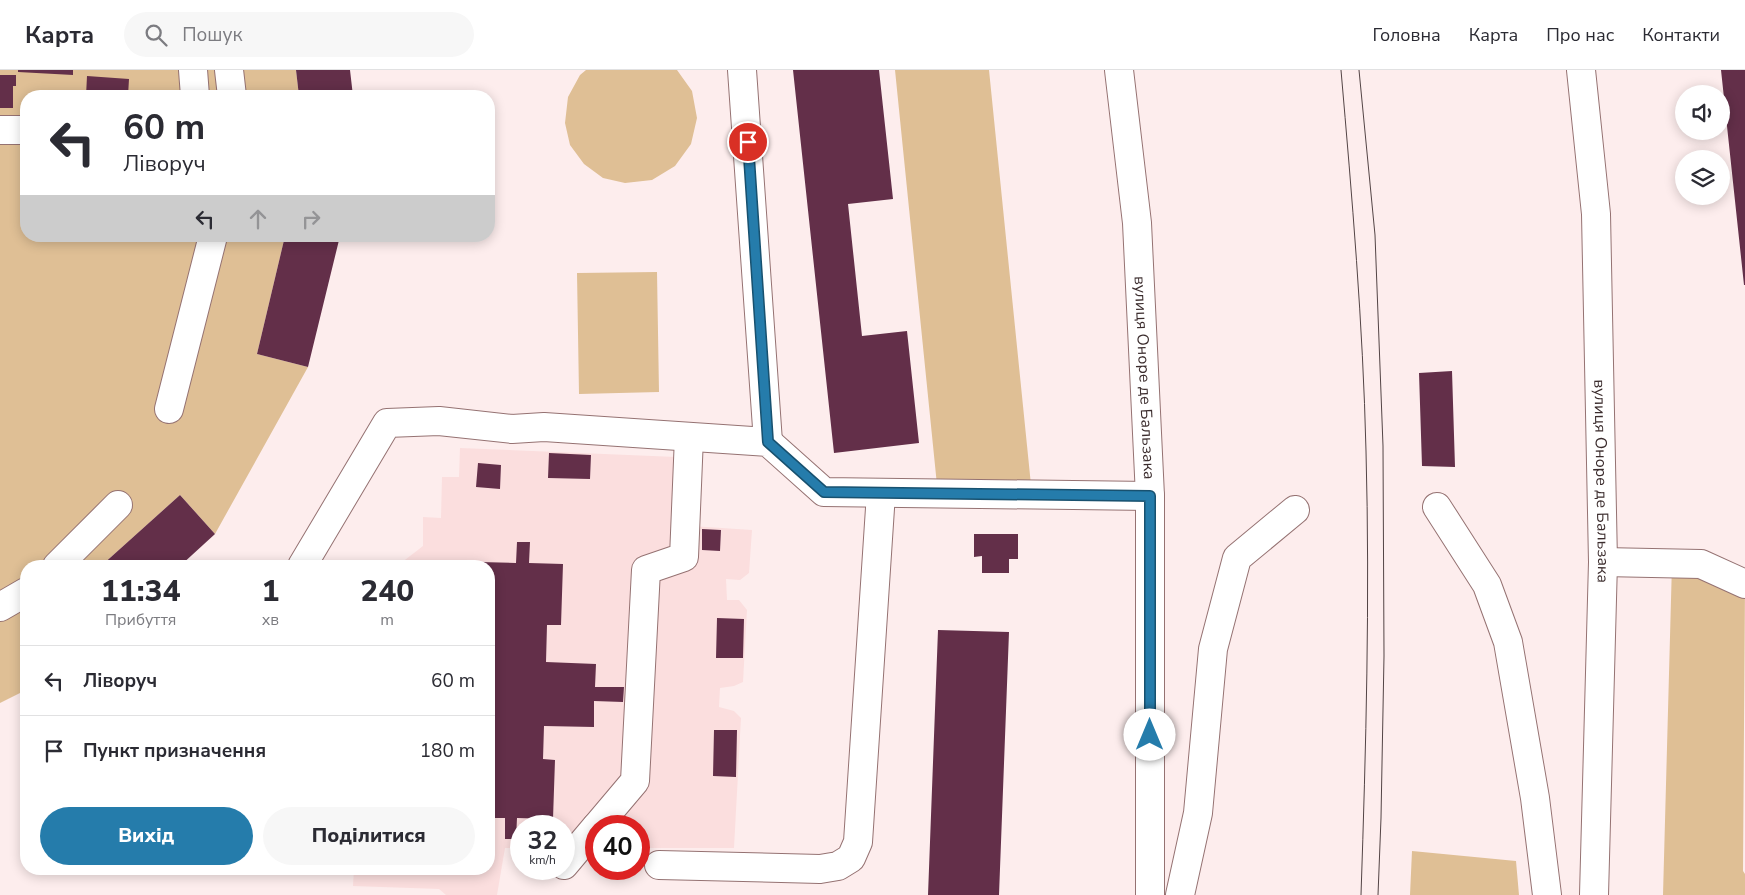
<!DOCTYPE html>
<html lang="uk">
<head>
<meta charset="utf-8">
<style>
  :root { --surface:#fff; --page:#f7f7f7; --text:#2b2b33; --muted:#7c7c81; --line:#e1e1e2; --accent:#257cab }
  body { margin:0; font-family:"Nunito Sans",sans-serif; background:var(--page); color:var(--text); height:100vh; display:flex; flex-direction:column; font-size:19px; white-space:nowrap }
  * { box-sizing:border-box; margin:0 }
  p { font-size:16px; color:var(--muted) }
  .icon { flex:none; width:28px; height:28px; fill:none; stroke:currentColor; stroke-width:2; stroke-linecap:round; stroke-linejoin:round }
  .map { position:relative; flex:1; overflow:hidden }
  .sheet { position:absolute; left:20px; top:490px; width:475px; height:315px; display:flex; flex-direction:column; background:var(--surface); border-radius:20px; box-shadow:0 2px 12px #0003 }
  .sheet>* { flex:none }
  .hud { position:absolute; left:20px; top:20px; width:475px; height:152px; border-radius:20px; box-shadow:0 2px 12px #0003; background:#fff; color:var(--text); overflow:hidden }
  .buttons { position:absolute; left:1675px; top:15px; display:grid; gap:10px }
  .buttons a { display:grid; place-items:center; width:55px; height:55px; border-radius:50%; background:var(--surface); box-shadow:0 2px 12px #0003; font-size:25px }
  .speed { position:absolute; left:510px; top:745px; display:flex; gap:10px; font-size:25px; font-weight:700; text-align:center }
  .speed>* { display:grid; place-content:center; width:65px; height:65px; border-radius:50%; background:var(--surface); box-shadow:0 2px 12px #0003; line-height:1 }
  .speed small { font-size:12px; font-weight:400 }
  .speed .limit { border:8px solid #d22; background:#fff; color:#111 }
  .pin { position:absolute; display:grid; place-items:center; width:42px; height:42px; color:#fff; margin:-21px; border:2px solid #fff; border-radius:50%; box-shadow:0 1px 5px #0007 }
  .me { position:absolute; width:55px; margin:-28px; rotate:0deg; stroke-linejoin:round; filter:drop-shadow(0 0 4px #0008) }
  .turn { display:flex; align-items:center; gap:18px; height:105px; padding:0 20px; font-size:22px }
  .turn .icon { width:65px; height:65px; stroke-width:2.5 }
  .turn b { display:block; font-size:35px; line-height:42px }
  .lanes { display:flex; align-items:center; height:48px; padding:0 20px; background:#0003; justify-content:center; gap:25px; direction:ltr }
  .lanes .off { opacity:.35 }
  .eta { display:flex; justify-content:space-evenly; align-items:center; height:85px; text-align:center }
  .eta b { font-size:30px; font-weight:800; line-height:35px }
  .action { display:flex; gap:10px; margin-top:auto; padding:10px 20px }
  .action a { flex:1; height:58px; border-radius:30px; background:var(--accent); color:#fff; font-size:20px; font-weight:800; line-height:58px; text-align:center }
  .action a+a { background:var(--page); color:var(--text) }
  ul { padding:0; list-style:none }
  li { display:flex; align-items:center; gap:15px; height:70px; padding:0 20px; border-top:1px solid var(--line) }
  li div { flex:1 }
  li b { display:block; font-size:19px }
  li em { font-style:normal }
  header { display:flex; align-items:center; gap:30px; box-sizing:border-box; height:70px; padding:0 25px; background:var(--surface); border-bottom:1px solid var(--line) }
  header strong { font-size:24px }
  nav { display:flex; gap:28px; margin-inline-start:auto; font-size:18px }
  .search { width:350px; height:45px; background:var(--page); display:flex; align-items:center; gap:12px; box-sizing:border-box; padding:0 18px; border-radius:28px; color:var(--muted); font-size:19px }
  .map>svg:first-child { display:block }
</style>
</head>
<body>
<header>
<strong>Карта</strong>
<div class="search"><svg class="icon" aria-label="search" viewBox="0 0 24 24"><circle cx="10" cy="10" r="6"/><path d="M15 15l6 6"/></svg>Пошук</div>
<nav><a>Головна</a><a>Карта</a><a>Про нас</a><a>Контакти</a></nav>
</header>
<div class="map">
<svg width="1745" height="825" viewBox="0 0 1745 825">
  <rect width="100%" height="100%" fill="#fdeded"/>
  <!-- built -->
  <path fill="#fbdede" d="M460 378 676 387V455L752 460 749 503 740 510 726 509 727 530H739L747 540 743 612 734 616 720 618 719 637 734 641 741 648 734 778H639V756H596L564 778V756H521V778H505L497 825H446L439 819 353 816 354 799H489V496H400L401 493 423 476V447L441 448 442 407H459Z"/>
  <!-- green -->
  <path fill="#dfbf95" d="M0 0H296L299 26H26V166H285L257 284 308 297 215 464 180 425 101 496H26V620L0 633Z
    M586 0H677L692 21 697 48 691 74 675 96 652 110 625 113 603 108 584 94 570 75 565 53 568 27 580 5Z
    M895 0H989L1031 415H937Z
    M657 202 659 322 579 324 577 203Z
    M1672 493 1745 515 1743 801 1745 804V825H1663Z
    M1412 781 1516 791 1519 825H1410Z"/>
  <!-- building -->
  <path fill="#632f49" d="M18 0H73V5L18 2Z
    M296 0H350L353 26H299Z
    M793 0H879L893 129 848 134 862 266 907 261 919 373 834 383Z
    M1721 0H1745V215H1744Z
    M0 5H16V16H13V38H0Z
    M87 6 129 9 128 26 106 25V26H86Z
    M285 166H340L308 297 257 284Z
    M1452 301 1455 397 1422 396 1419 303Z
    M549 383 591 385 590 409 548 408Z
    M478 393 501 395 500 419 476 417Z
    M180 425 215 464 180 496H101Z
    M702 459 721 460 720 481 702 480Z
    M974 464H1018V489H1009V503H982V486L974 487Z
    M517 472H530L529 493 563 494 561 555H547L546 592 596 594 595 617H624L623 632 594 631V657L544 656 543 689 555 690 553 749 517 748 516 769H505V748H489V686H491L494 556H489V496H478L479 492 516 493Z
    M717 548 744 549 743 588H716Z
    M938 560 1009 562 999 825H928Z
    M714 660H737L736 707 713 706Z"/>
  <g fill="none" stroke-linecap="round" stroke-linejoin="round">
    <defs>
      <g id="minor">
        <path d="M193 0 195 26"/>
        <path d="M229 0 232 26"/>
        <path d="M742 0 768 372"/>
        <path id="s1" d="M1119 0 1137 153 1150 426V825"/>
        <path id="s2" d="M1581 0 1596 144 1603 492 1594 825"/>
        <path d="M0 60H26"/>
        <path d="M169 339 213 166"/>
        <path d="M1437 437 1487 515 1508 572 1535 728 1547 825"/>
        <path d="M1603 492 1701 494 1745 514"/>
        <path d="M57 496 118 435"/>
        <path d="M302 496 387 353 439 351 512 359 544 357 768 372 824 422 1150 426"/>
        <path d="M0 537 26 522"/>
        <path d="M597 756 635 711 646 500 684 487 689 367"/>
        <path d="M564 795 596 757"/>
        <path d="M659 795 820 799 838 796 851 788 858 772 881 423"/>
        <path d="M1180 825 1198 743 1213 579 1237 488 1295 440"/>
      </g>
    </defs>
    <!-- minor casing -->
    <use href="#minor" stroke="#957272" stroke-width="30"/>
    <!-- minor -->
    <use href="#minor" stroke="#fff" stroke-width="28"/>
    <!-- tram -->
    <path stroke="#534445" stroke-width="1" d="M1341 0C1352 127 1363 254 1366 381 1370 529 1366 677 1361 825
      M1359 0 1375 165 1383 376 1384 586 1381 748 1378 825"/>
  </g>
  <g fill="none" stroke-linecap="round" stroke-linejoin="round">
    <defs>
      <path id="route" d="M748 72 768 372 824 422 1150 426V665"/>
    </defs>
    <!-- route casing -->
    <use href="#route" stroke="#18516f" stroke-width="12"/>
    <!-- route -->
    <use href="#route" stroke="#257cab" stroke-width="9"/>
  </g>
  <g text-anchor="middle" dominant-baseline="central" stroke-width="5" stroke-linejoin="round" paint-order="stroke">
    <!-- street labels -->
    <g font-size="16" fill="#3b2c2d" stroke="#fff">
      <text stroke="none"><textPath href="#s1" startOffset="309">вулиця Оноре де Бальзака</textPath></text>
      <text stroke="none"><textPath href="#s2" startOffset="412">вулиця Оноре де Бальзака</textPath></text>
    </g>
  </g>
</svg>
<div class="buttons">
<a><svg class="icon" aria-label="sound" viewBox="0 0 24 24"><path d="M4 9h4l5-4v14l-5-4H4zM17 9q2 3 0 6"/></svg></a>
<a><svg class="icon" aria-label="layers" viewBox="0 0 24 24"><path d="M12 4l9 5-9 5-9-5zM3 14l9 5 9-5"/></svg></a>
</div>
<div class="speed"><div>32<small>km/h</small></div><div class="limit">40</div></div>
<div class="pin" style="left:748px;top:72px;background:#d93025"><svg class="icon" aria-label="arrive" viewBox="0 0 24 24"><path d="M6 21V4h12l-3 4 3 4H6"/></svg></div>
<svg class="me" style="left:1150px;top:665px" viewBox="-20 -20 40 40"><circle r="19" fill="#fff"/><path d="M0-13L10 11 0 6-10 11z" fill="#257cab"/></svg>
<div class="hud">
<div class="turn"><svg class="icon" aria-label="left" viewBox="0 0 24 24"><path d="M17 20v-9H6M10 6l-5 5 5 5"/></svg><div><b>60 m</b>Ліворуч</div></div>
<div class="lanes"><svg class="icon" aria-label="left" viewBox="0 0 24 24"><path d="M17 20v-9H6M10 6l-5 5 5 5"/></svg><svg class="icon off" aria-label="ahead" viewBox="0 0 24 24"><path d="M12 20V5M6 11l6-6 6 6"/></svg><svg class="icon off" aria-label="right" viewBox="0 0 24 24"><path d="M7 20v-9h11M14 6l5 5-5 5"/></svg></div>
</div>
<section class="sheet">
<div class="eta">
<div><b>11:34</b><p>Прибуття</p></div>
<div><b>1</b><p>хв</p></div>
<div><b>240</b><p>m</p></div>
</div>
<ul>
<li><svg class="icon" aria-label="left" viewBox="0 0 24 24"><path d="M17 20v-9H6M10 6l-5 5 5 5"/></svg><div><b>Ліворуч</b></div><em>60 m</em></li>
<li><svg class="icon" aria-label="arrive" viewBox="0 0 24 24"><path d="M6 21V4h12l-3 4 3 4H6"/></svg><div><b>Пункт призначення</b></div><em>180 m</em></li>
</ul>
<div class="action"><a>Вихід</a><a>Поділитися</a></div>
</section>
</div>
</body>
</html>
